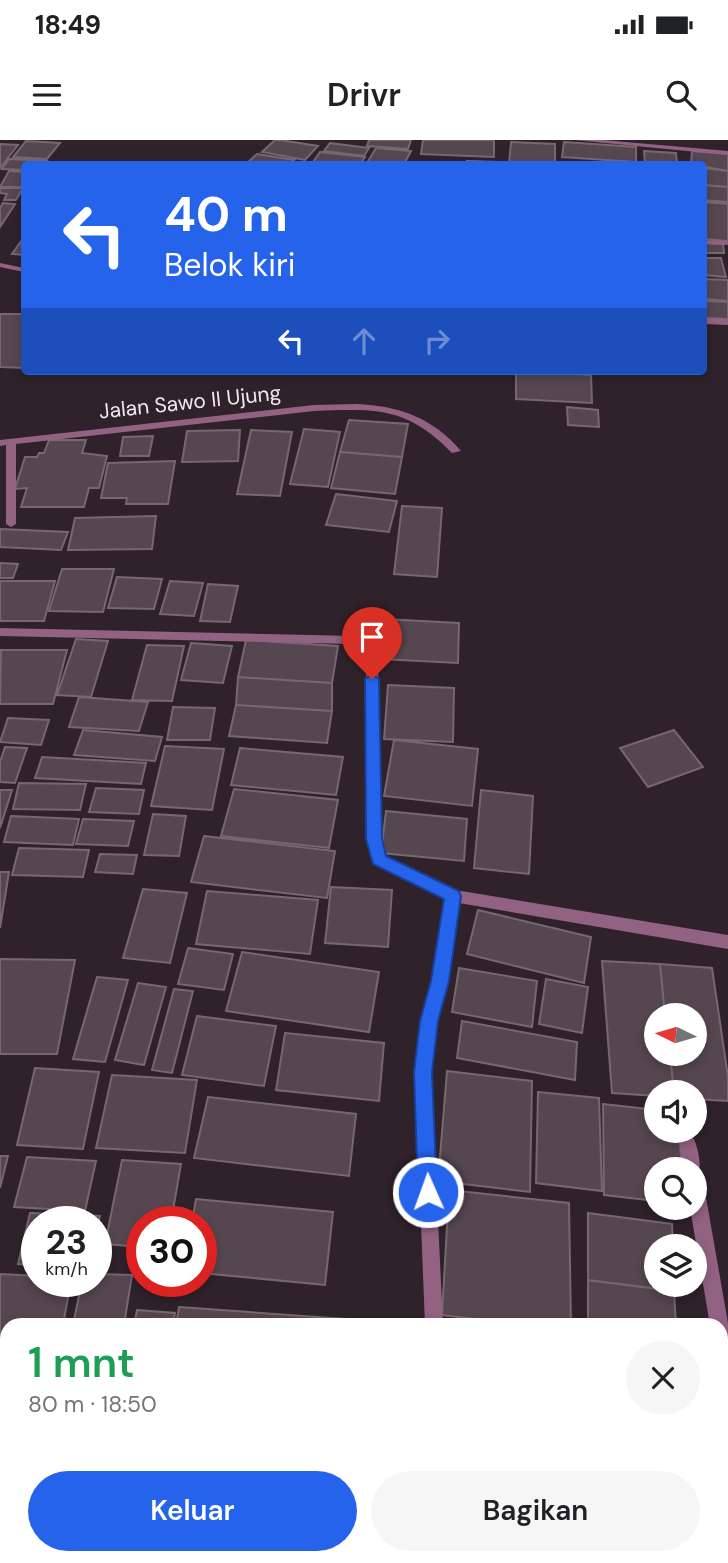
<!DOCTYPE html>
<html lang="id">
<head>
<meta charset="utf-8">
<style>
  :root { --surface:#fff; --page:#f6f6f6; --text:#202124; --muted:#757577; --accent:#2563eb }
  body { margin:0; font-family:"DM Sans",sans-serif; background:var(--page); color:var(--text); height:100vh; display:flex; flex-direction:column; font-size:26px; white-space:nowrap }
  * { box-sizing:border-box; margin:0 }
  p { font-size:23px; color:var(--muted) }
  .icon { flex:none; width:38px; height:38px; fill:none; stroke:currentColor; stroke-width:2; stroke-linecap:round; stroke-linejoin:round }
  .map { position:relative; flex:1; overflow:hidden }
  .drawer { position:absolute; left:0px; top:1178px; width:728px; height:247px; display:flex; flex-direction:column; background:var(--surface); border-radius:21px 21px 0 0; box-shadow:0 4px 10px #0003 }
  .drawer>* { flex:none }
  .guide { position:absolute; left:21px; top:21px; width:686px; height:214px; border-radius:7px; box-shadow:0 4px 10px #0003; background:#2563eb; color:#fff; overflow:hidden }
  .needle { width:46px; rotate:275deg }
  .controls { position:absolute; left:644px; top:863px; display:grid; gap:14px }
  .controls a { display:grid; place-items:center; width:63px; height:63px; border-radius:50%; background:var(--surface); box-shadow:0 4px 10px #0003; font-size:35px }
  .speed { position:absolute; left:21px; top:1066px; display:flex; gap:14px; font-size:35px; font-weight:700; text-align:center }
  .speed>* { display:grid; place-content:center; width:91px; height:91px; border-radius:50%; background:var(--surface); box-shadow:0 4px 10px #0003; line-height:1 }
  .speed small { font-size:18px; font-weight:400 }
  .speed .limit { border:10px solid #d22; background:#fff; color:#111 }
  .pin { position:absolute; display:grid; place-items:center; width:60px; height:60px; color:#fff; margin:-72px -30px; border-radius:50% 50% 50% 0; rotate:-45deg; box-shadow:0 0 7px #0007 }
  .pin .icon { rotate:45deg }
  .me { position:absolute; width:77px; margin:-38px; rotate:358deg; stroke-linejoin:round; filter:drop-shadow(0 0 5px #0008) }
  .turn { display:flex; align-items:center; gap:24px; height:147px; padding:0 28px; font-size:32px }
  .turn .icon { width:91px; height:91px; stroke-width:2.5 }
  .turn b { display:block; font-size:49px; line-height:60px }
  .lanes { display:flex; align-items:center; height:66px; padding:0 28px; background:#0003; justify-content:center; gap:35px; direction:ltr }
  .lanes .off { opacity:.35 }
  .round { display:grid; place-items:center; flex:none; width:74px; height:74px; border-radius:37px; background:var(--page) }
  .headline { display:flex; align-items:center; justify-content:space-between; height:119px; padding:0 28px }
  h1 { font-size:42px; font-weight:600; line-height:52px; color:#1e9e55 }
  .cta { display:flex; gap:14px; margin-top:auto; padding:14px 28px }
  .cta a { flex:1; height:80px; border-radius:42px; background:var(--accent); color:#fff; font-size:28px; font-weight:600; line-height:80px; text-align:center }
  .cta a+a { background:var(--page); color:var(--text) }
  .status { display:flex; justify-content:space-between; align-items:center; height:49px; padding:0 35px; background:var(--surface); direction:ltr }
  .status svg { height:19px; fill:currentColor }
  header { display:flex; justify-content:space-between; align-items:center; height:91px; padding:0 28px; background:var(--surface); font-size:32px; font-weight:600 }
  .map>svg:first-child { display:block }
</style>
</head>
<body>
<div class="status"><b>18:49</b><svg viewBox="0 0 49 12"><path d="M0 12V9h3v3zM5 12V6h3v6zM10 12V3h3v9zM15 12V0h3v12zM26 1h20v11H26zM47 4h2v5h-2z"/></svg></div>
<header><svg class="icon" aria-label="menu" viewBox="0 0 24 24"><path d="M4 6h16M4 12h16M4 18h16"/></svg>Drivr<svg class="icon" aria-label="search" viewBox="0 0 24 24"><circle cx="10" cy="10" r="6"/><path d="M15 15l6 6"/></svg></header>
<div class="map">
<svg width="728" height="1423" viewBox="0 0 728 1423">
  <rect width="100%" height="100%" fill="#2f222a"/>
  <!-- building -->
  <path fill="#55464f" stroke="#776771" stroke-width="2" d="M275 0H280L318 6 305 20 262 12Z
    M369 0H411L408 9 367 6Z
    M423 0H494V17L421 14Z
    M26 1 60 3 47 19 13 17Z
    M511 2 555 4V24H509Z
    M564 2 636 7V22L562 17Z
    M330 3 369 8 364 16 324 11Z
    M0 4 18 5 0 28Z
    M376 8 411 11 404 24 367 23Z
    M644 11 676 13 677 24H645Z
    M692 11 728 14V31L691 24Z
    M320 12 365 17 360 24 313 22Z
    M257 14 294 20 289 24H246Z
    M9 19 47 21 45 24H24V30L2 29Z
    M467 21 500 22V24H467Z
    M704 28 728 31V47L704 45Z
    M9 31 24 32V47H0Z
    M704 45 728 47V62L704 60Z
    M0 48H23L16 60H4L7 54 0 53Z
    M704 62 728 64V101L704 99Z
    M3 63 15 64 0 87V68Z
    M22 100H24V115L12 114Z
    M704 103 723 104 724 113H704Z
    M704 118H721L726 137 704 135Z
    M704 139 728 140V161L704 159Z
    M704 161 728 162V179L704 178Z
    M0 174H24V228L0 227Z
    M516 231 591 235 592 263 516 259Z
    M567 267 598 270 599 287 568 285Z
    M349 280 408 284 402 317 340 312Z
    M304 289 340 292 328 347 290 344Z
    M240 290 238 321 182 322 187 291Z
    M251 290 292 292 280 356 237 354Z
    M153 296 149 316H120L123 297Z
    M49 300H86L82 313 107 316 99 348H89L84 367H21L27 348 15 349 25 317H37L39 313H44Z
    M340 312 402 317 395 354 331 348Z
    M175 321 168 364H126L127 358H101L108 323Z
    M336 354 397 361 389 392 326 385Z
    M402 366 442 368 437 437 394 434Z
    M156 376 152 409 68 410 75 378Z
    M0 389 68 392 61 410 0 407Z
    M0 423 18 424 13 438H0Z
    M62 429H114L103 472 49 471Z
    M117 437 162 439 154 469 108 468Z
    M0 441H55L44 481H0Z
    M170 441 203 443 194 476 160 474Z
    M208 444 238 446 230 482 200 481Z
    M384 479 459 483 458 523 381 519Z
    M76 499 108 501 91 557 57 555Z
    M246 500 338 506 332 543 238 537Z
    M191 503 232 506 223 543 181 540Z
    M147 505 184 506 172 561 132 560Z
    M1 510H67L53 564H0Z
    M238 537 332 543V571L236 565Z
    M388 545 454 548 453 602 384 599Z
    M79 557 148 562 139 591 69 587Z
    M236 565 332 571 327 603 229 596Z
    M173 567 215 568 210 600H167Z
    M8 578 49 580 41 605 0 602Z
    M83 590 162 597 155 621 74 615Z
    M674 590 703 627 648 647 620 608Z
    M394 600 478 609 472 666 384 656Z
    M165 606 224 609 212 670 151 666Z
    M5 607 27 608 15 643 0 642V622Z
    M240 608 343 617 336 655 231 645Z
    M42 617 146 623 141 644 35 638Z
    M19 643 86 644 80 670 13 669Z
    M96 648 144 650 139 674 89 672Z
    M234 649 338 660 329 708 221 696Z
    M0 650H12L0 688Z
    M481 650 533 656 529 734 474 728Z
    M386 671 467 679 464 721 381 713Z
    M153 674 186 676 179 716 144 715Z
    M11 676 79 679 73 705 4 702Z
    M83 679 134 681 128 706 76 704Z
    M204 696 335 711 327 758 191 742Z
    M19 708 89 710 83 737 12 735Z
    M100 714 137 715 133 734 95 732Z
    M0 732H9L0 788Z
    M331 747 392 750 388 807 325 803Z
    M143 749 187 753 170 823 123 818Z
    M207 751 318 760 310 814 196 804Z
    M478 770 591 797 584 843 467 814Z
    M188 808 233 814 224 850 178 844Z
    M242 812 379 832 369 892 226 871Z
    M0 819 75 820 57 914H0Z
    M602 821 660 824 665 875H656V914H670L674 952H656V956L612 953Z
    M660 824 712 828 728 937V961L695 959V952H674L670 914H695V875H665Z
    M459 828 537 841 532 887 452 872Z
    M97 837 128 840 105 922 73 919Z
    M546 839 588 847 582 893 539 884Z
    M138 843 166 847 144 925 115 920Z
    M174 849 193 851 172 933 152 930Z
    M197 876 276 886 264 946 182 935Z
    M462 881 577 902 575 940 457 918Z
    M285 893 384 903 379 961 276 950Z
    M35 928 99 932 83 1009 17 1005Z
    M447 931 532 941 530 1052 438 1041Z
    M112 935 197 940 185 1013 96 1008Z
    M538 952 599 958 602 1051 536 1043Z
    M208 957 356 974 349 1036 194 1018Z
    M603 964 656 970V990H679L682 1029H656V1061L604 1055Z
    M0 1016H8L0 1048Z
    M27 1017 96 1021 85 1071 14 1067Z
    M122 1020 181 1024 171 1082H142V1107L105 1104Z
    M449 1050 569 1063 571 1185H525L442 1175Z
    M196 1059 333 1072 325 1145 201 1133V1082H192Z
    M30 1073 100 1076 96 1094V1082H37V1125L18 1124Z
    M588 1073 672 1084 673 1106H656V1144H674V1151L588 1140Z
    M0 1134 37 1136V1141H71L63 1185H7V1261L0 1260Z
    M96 1134 132 1135 124 1185H73L82 1141H96Z
    M588 1140 674 1151 676 1185H588Z
    M179 1167 373 1181 372 1185H176Z
    M137 1170 175 1173 173 1185H134Z
    M721 1281 728 1283V1383L721 1381Z
    M1 1346H7V1409L0 1407Z
    M721 1394 728 1395V1423H640V1418H721Z
    M45 1418H247L246 1423H44Z
    M276 1418H327L326 1423H276Z
    M350 1418H413V1423H350Z
    M488 1418H614V1423H488Z"/>
  <g fill="none" stroke-linecap="round" stroke-linejoin="round">
    <!-- minor -->
    <path fill="#936182" fill-rule="evenodd" d="M575 0H603L728 11V15Z
      M704 100 728 101V105L704 104Z
      M0 123 24 128V132L0 127Z
      M704 178 728 179V185L704 184Z
      M357 264C400 266 433 278 461 311L452 313C406 266 376 269 314 271L16 304V384L11 387 6 384V305L0 306V300L314 265Z
      M0 488 354 496 370 500 378 512 381 699 384 717 455 750 728 795V809L459 763 448 841 437 881 431 932 443 1185H425L415 932 421 881 432 841 445 759 373 724 367 699 366 512 362 506 354 504 0 496Z
      M688 997 694 999C698 1009 702 1025 698 1035L695 1036V1029H683L680 1005 682 999Z
      M695 1037 701 1040 704 1046 728 1183V1260L721 1263V1185H710L690 1068H695Z
      M0 1321H7V1341H0Z
      M442 1418H462V1423H442Z"/>
  </g>
  <!-- route -->
  <path fill="#2563eb" stroke="#184099" stroke-width="2" d="M372 534 379 539 382 699 386 716 459 751 461 756 449 841 438 881 432 932 437 1052 434 1059 428 1062 421 1059 418 1052 414 932 420 881 431 841 444 759 373 724 366 699 365 539Z"/>
  <g text-anchor="middle" dominant-baseline="central" stroke-width="7" stroke-linejoin="round" paint-order="stroke">
    <!-- far-street labels -->
    <g font-size="21" fill="#f2e8ee" stroke="#2f222a">
      <text transform="translate(190 262) rotate(-6)">Jalan Sawo II Ujung</text>
    </g>
  </g>
</svg>
<div class="controls">
<a><svg class="needle" viewBox="-14 -14 28 28"><path d="M0-13l5 13h-10z" fill="#e53935"/><path d="M0 13l5-13h-10z" fill="#757577"/></svg></a>
<a><svg class="icon" aria-label="sound" viewBox="0 0 24 24"><path d="M4 9h4l5-4v14l-5-4H4zM17 9q2 3 0 6"/></svg></a>
<a><svg class="icon" aria-label="search" viewBox="0 0 24 24"><circle cx="10" cy="10" r="6"/><path d="M15 15l6 6"/></svg></a>
<a><svg class="icon" aria-label="layers" viewBox="0 0 24 24"><path d="M12 4l9 5-9 5-9-5zM3 14l9 5 9-5"/></svg></a>
</div>
<div class="speed"><div>23<small>km/h</small></div><div class="limit">30</div></div>
<div class="pin" style="left:372px;top:539px;background:#d93025"><svg class="icon" aria-label="arrive" viewBox="0 0 24 24"><path d="M6 21V4h12l-3 4 3 4H6"/></svg></div>
<svg class="me" style="left:428px;top:1052px" viewBox="-20 -20 40 40"><circle r="17" fill="#2563eb" stroke="#fff" stroke-width="3"/><path d="M0-11L8 9 0 5-8 9z" fill="#fff"/></svg>
<div class="guide">
<div class="turn"><svg class="icon" aria-label="left" viewBox="0 0 24 24"><path d="M17 20v-9H6M10 6l-5 5 5 5"/></svg><div><b>40 m</b>Belok kiri</div></div>
<div class="lanes"><svg class="icon" aria-label="left" viewBox="0 0 24 24"><path d="M17 20v-9H6M10 6l-5 5 5 5"/></svg><svg class="icon off" aria-label="ahead" viewBox="0 0 24 24"><path d="M12 20V5M6 11l6-6 6 6"/></svg><svg class="icon off" aria-label="right" viewBox="0 0 24 24"><path d="M7 20v-9h11M14 6l5 5-5 5"/></svg></div>
</div>
<section class="drawer">
<div class="headline"><div><h1>1 mnt</h1><p>80 m · 18:50</p></div><a class="round"><svg class="icon" aria-label="close" viewBox="0 0 24 24"><path d="M6 6l12 12M18 6L6 18"/></svg></a></div>
<div class="cta"><a>Keluar</a><a>Bagikan</a></div>
</section>
</div>
</body>
</html>
